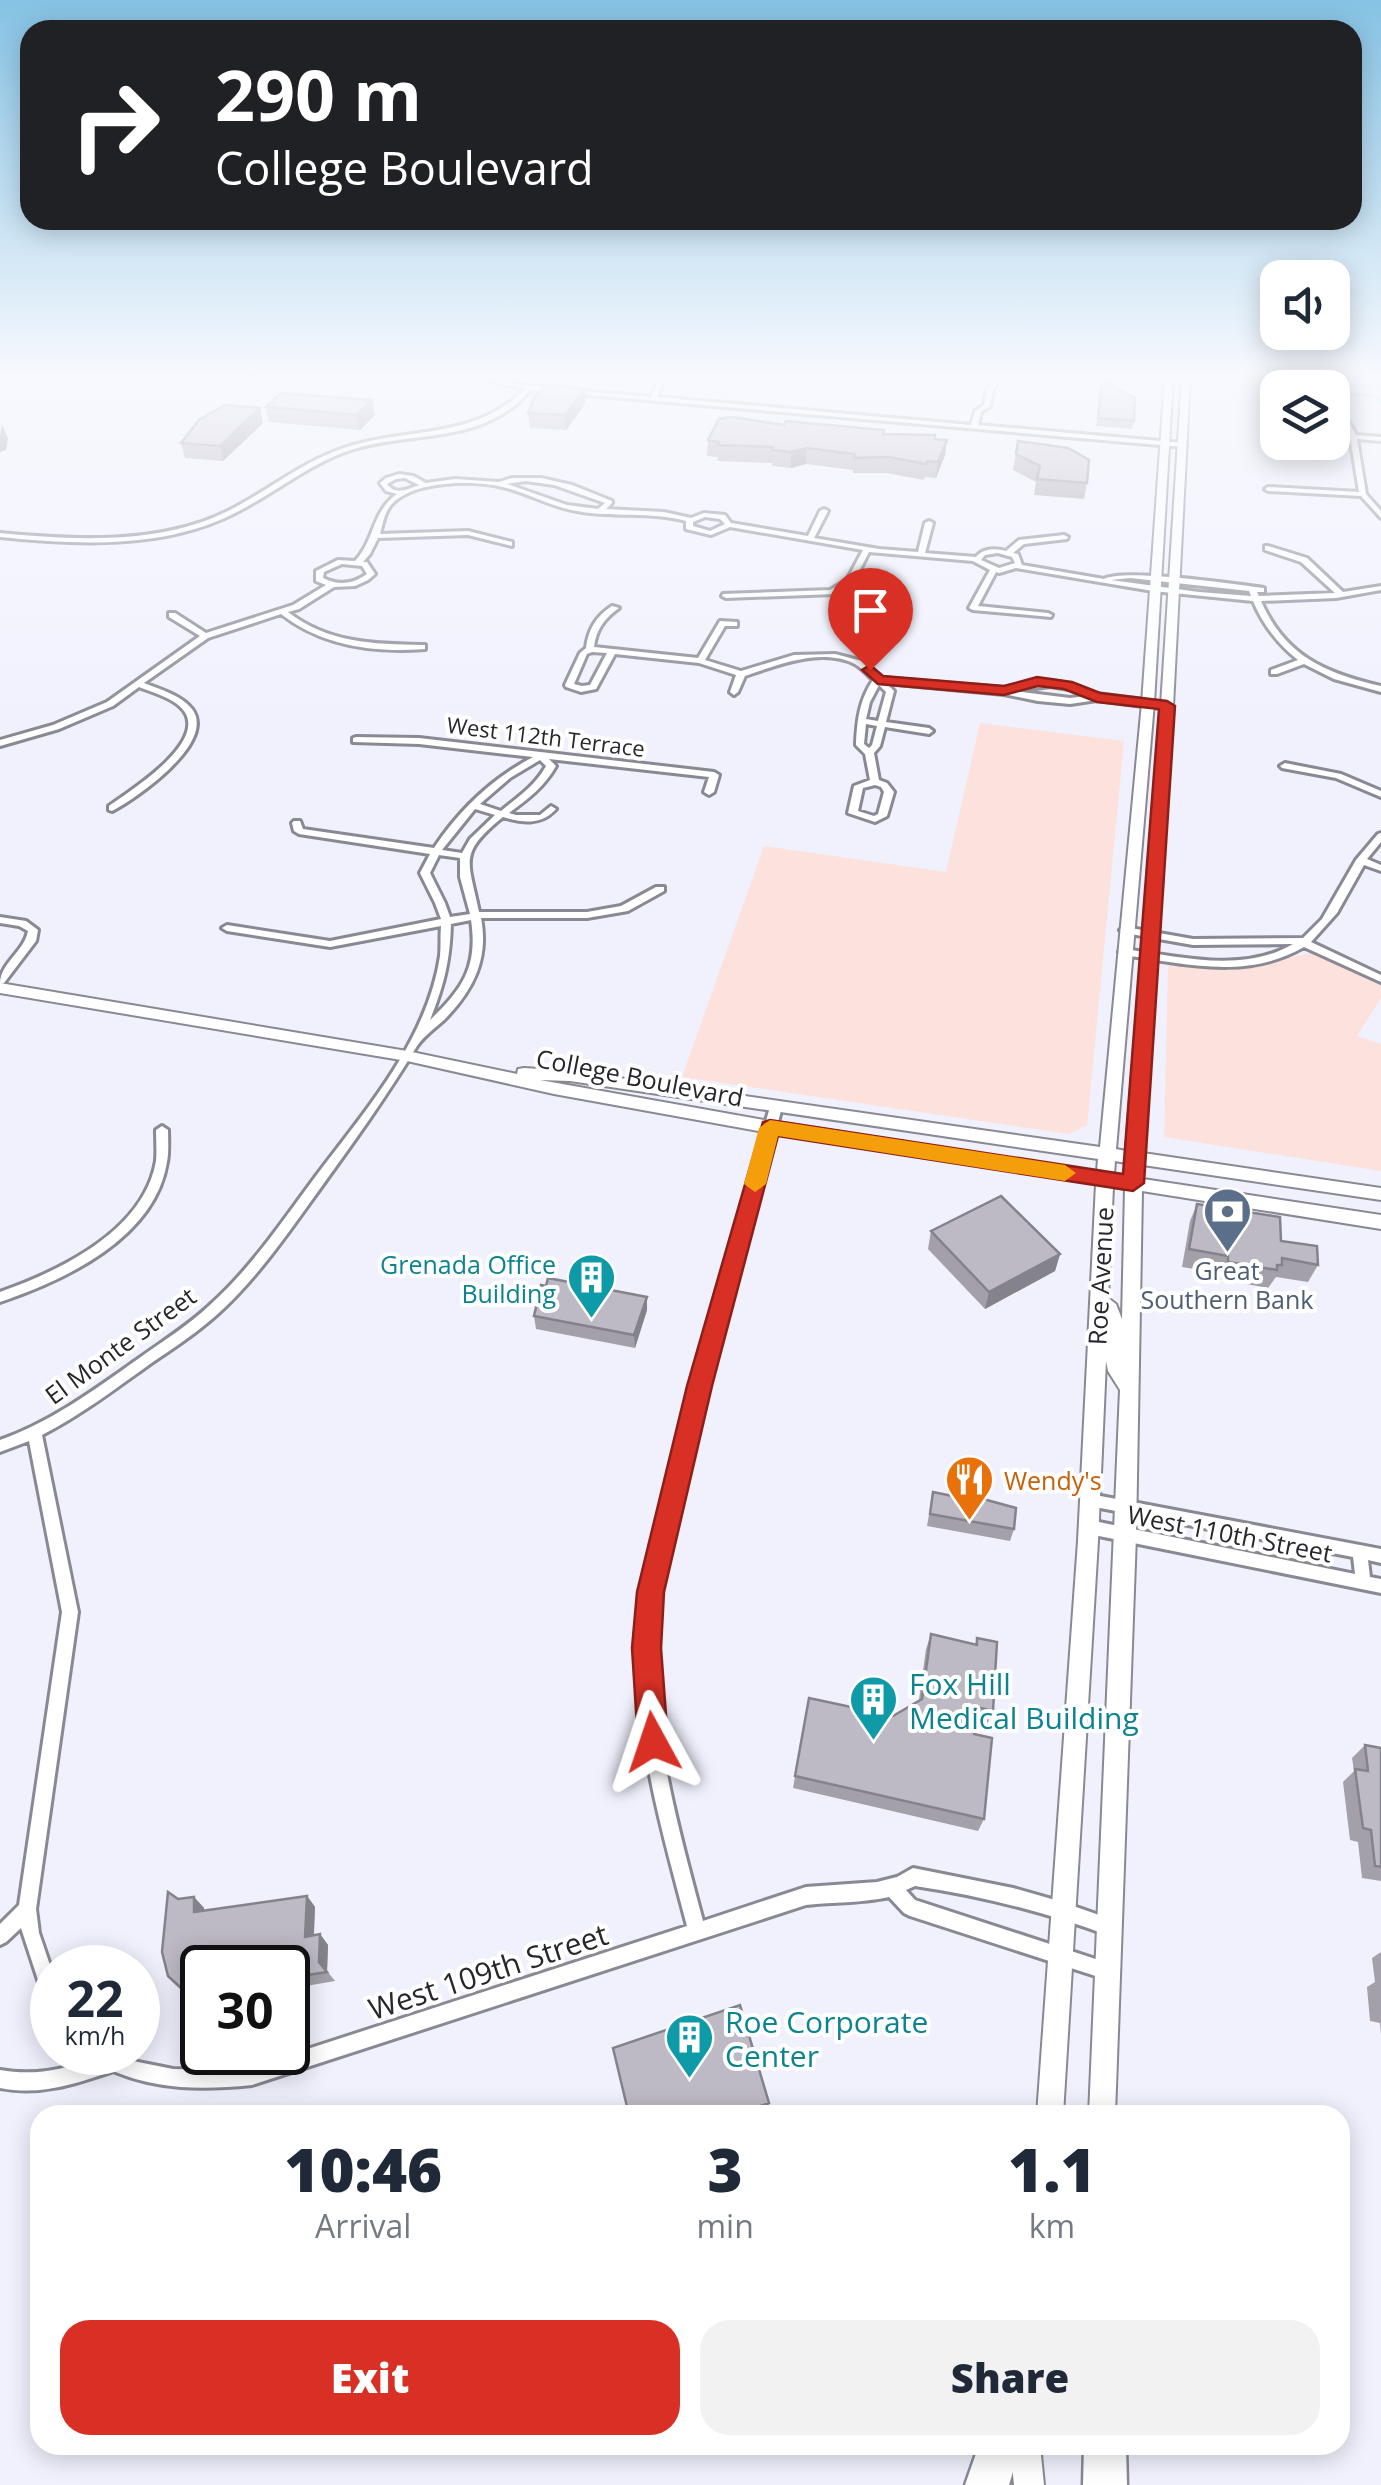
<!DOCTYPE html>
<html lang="en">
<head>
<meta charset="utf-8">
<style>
  :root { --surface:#fff; --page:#f2f2f3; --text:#1f2937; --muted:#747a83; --accent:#d93025 }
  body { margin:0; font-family:"Open Sans",sans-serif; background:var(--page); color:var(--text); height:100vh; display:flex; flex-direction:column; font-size:38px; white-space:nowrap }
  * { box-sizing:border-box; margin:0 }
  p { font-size:32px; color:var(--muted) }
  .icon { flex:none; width:55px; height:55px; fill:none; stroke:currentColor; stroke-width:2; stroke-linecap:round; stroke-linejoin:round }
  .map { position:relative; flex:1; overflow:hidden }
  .panel { position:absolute; left:30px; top:2105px; width:1320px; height:350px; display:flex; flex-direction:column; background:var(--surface); border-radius:30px; box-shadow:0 5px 25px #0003 }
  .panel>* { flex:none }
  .top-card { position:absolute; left:20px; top:20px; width:1342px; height:210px; border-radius:30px; box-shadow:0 5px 25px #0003; background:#202124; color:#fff; overflow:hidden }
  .buttons { position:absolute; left:1260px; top:260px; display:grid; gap:20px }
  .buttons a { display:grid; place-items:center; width:90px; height:90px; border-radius:20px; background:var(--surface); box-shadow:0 5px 25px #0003; font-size:50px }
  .speed { position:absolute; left:30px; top:1945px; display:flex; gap:20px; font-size:50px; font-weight:700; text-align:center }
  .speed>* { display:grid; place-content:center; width:130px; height:130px; border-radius:50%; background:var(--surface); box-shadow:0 5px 25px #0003; line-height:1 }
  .speed small { font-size:25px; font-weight:400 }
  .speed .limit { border:5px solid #111; border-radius:15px; background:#fff; color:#111 }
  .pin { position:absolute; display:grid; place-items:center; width:85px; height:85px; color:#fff; margin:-102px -42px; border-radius:50% 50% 50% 0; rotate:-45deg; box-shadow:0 0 10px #0007 }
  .pin .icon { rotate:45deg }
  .me { position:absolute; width:110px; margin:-55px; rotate:355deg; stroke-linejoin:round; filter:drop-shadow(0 0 8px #0008) }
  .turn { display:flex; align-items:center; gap:35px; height:210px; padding:0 30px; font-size:45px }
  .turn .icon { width:130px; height:130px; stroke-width:2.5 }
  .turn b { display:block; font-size:70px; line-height:85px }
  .eta { display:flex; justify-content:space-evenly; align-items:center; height:170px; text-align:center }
  .eta b { font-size:60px; font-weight:800; line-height:70px }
  .cta { display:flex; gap:20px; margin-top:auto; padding:20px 30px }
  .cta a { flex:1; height:115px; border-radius:30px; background:var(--accent); color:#fff; font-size:40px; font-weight:800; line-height:115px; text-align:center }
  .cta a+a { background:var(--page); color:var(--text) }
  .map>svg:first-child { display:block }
</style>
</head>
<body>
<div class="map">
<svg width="1381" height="2485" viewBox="0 0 1381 2485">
  <rect width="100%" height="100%" fill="#f0f1fd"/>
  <!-- commercial -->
  <path fill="#fce1dd" d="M980 723 1124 741 1087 1126 1068 1134 682 1077 764 846 946 872Z
    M1312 953 1381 985V998L1357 1036 1381 1044V1171L1164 1137 1168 964 1236 968Z"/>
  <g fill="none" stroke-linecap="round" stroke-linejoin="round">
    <!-- stream -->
    <path stroke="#91d7df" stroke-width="2.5" d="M1276 378 1326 388
      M1332 388 1381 387
      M1332 393 1373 396 1381 402"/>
    <defs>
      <path id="minor" d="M476 378H487L529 386 651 397 659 378H665L657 397 971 425 975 411 984 405 987 390 995 378H1001L993 390 990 406 981 412 978 425 1183 443 1186 445 1183 447 531 390C525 395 520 402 514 406 470 442 405 433 354 449 309 463 274 494 233 514 163 549 76 545 0 537V533C73 540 158 545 226 512 267 492 302 461 347 447 409 427 474 440 525 389Z
        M1332 416 1349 422 1356 435 1381 437V441L1357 439 1366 494 1381 511V518L1361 496 1268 491 1265 489 1268 487 1359 492 1349 430 1345 424 1332 420Z
        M399 474 413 476 426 483 455 479 499 482 512 478H541L572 485 612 501V503L606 509 664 512 691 518 704 513 725 515 731 523 808 536 820 511 824 509 828 511 814 538 879 549 918 552 925 523 929 521 933 523 925 553 976 557C983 548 996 548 1006 551L1019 540 1064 535 1068 537 1067 539 1024 544 1013 553 1018 554 1022 565 1104 579C1123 568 1234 584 1264 588V592H1257L1259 596 1335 593 1301 562 1265 550V546H1268L1307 558 1343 592 1381 586V590L1336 598 1261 601C1285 656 1325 673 1381 686V692L1334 679 1304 664 1277 674H1271V670L1298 660C1278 644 1263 625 1253 601L1153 591 1016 568 999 573 996 572 978 606 1048 613 1052 615 1051 617 973 610 969 608 990 570 973 561 869 552 853 583 835 594 726 598 722 596 723 594 830 590 847 580 863 550 730 527 711 535 686 529V521C650 511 613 518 577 511 551 507 528 493 503 487 473 480 413 480 391 505 384 513 383 524 380 534L468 531 512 542V546L468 535 378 538 370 554 363 562H367L375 574 368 580 355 586 334 587 299 609 288 612C328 643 373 644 422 645H425V649C374 653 322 646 281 614L208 638 144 683C161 690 181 695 192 709 217 742 137 798 112 811L109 810V806C130 791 202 746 186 714 178 699 154 693 139 687L113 706 59 729 0 746V740L53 725 107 702 200 636 169 617V613H175L206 633 293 605 326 585 316 581V571L338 560 355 561C375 540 372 511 397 494L386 491 380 483 386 478ZM405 478 419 485C408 489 396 496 387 484L396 479ZM526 481 554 485 605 503 598 509 567 505 507 484ZM705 517 720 519 725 524 710 531 693 526V522ZM998 553 1012 557 1015 563 999 568 981 560 985 555ZM342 564 362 566 367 574C353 584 339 586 323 578L324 572ZM1130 578 1249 591 1251 596 1199 592 1111 580Z
        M612 606 619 608C605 618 596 629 594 647L698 658 720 621 737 622V626H725L705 660 741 671 794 655 835 654 862 661 880 678 1004 688 1029 682 1050 681 1074 685 1097 694 1167 703 1171 706 1167 709 1097 700 1070 704 1038 701 1004 694 886 683 894 691 886 722 929 728 933 731 929 734 885 727 880 746 874 753 879 780 887 783 894 792 887 816 875 822 848 813 854 786 870 780 865 754 856 745C857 721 859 701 873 680 868 675 862 668 855 664 822 647 777 665 745 676L738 692 734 695 730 692 736 675 699 663 615 654 596 689 581 692 566 687 565 685 580 653 586 648C588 630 596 616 612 606ZM592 652 607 653 590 685 582 686 574 684 587 654ZM879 685 886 692 878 721 866 719 870 702ZM1050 686 1069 689 1088 696 1070 698 1014 691ZM866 724 877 726 872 745 869 748 864 744ZM875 785 881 787 884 792 878 814 874 816 858 811 863 788Z
        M356 737 419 738 714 772 719 775 714 792 709 795 704 792 709 777 549 759 556 766C544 787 528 799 509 813L516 815H540L551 806 556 809 554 811C540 825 522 823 503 817 457 854 469 861 479 912H587L621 906 656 887H664V891L628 911 587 918H481C489 959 473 991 444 1020 435 1028 424 1036 417 1046 385 1099 350 1147 314 1197 286 1236 258 1276 223 1309 201 1330 175 1347 150 1364 115 1389 81 1415 42 1435L78 1612 36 1909 39 1933 52 1971V2004L46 2001 43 1995 21 1928 6 1942 0 1945V1924L19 1905 62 1612 29 1441 0 1452V1440C51 1422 94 1390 138 1359 163 1341 189 1325 211 1304 251 1268 281 1223 313 1180 363 1113 427 1042 440 956 441 946 440 936 441 926L330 947 227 931 222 928 227 925 330 941 441 919 435 903 420 873 430 854 299 834 294 831 292 823 294 821H300L303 829 434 848C459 810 493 778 533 757L419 744 353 742V738ZM540 760 546 766C535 786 518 797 501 811L480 804 510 778ZM475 809 495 815 470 839 462 853 442 850ZM439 855 460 858V877L470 914 450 917 445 903 430 873ZM471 920C478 966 463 989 430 1020 444 985 450 961 451 924Z
        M1285 763 1341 774 1381 791V797L1336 778 1282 768 1280 766Z
        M1381 833V842L1367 859 1381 865V871L1364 865 1337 913 1311 942 1381 975V982L1304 947C1247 980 1186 964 1124 955L1119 952 1124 949C1179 956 1242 974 1293 944L1193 945 1125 933 1120 930 1125 927 1193 939 1303 938 1322 919 1356 860 1378 834Z
        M0 917 26 921 38 930 36 941 4 983 0 984C0 963 24 952 28 931L19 926 0 923Z
        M776 1103 782 1107 677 1501C666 1549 656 1597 655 1647 653 1740 679 1831 703 1921L806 1887 877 1882 897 1877 913 1868 1013 1888 1062 1902 1116 1921 1119 1927 1116 1933 1110 1936C1046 1912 982 1896 915 1886L906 1890 915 1900 1114 1965 1117 1971 1114 1977 1108 1980 910 1916 904 1913 889 1897C862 1903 834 1902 806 1905L252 2085C203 2090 158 2090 113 2071 75 2084 40 2096 0 2088V2070C33 2076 62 2070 93 2059L90 2052H117L133 2061 173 2069 214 2070 252 2067 687 1926C666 1845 641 1763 639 1679 637 1586 663 1499 687 1410 710 1322 734 1233 759 1145L770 1107Z
        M162 1126 168 1130C168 1140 169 1152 167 1162 155 1238 65 1280 0 1302V1292C59 1271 144 1231 156 1161 157 1151 156 1140 156 1130Z
        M1090 1494 1381 1549V1563L1368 1560 1370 1577 1381 1579V1593L1089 1534 1084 1532 1082 1527 1084 1522 1089 1520 1355 1574 1353 1557 1090 1506 1085 1504 1083 1500 1085 1496Z"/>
      <path id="secondary" d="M1165 378H1173L1154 703 1116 1149 1126 1151 1161 706 1182 378H1190L1173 706 1143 1153 1381 1188V1200L1143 1165V1179L1381 1215V1229L1142 1191 1136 1535 1115 2115H1089L1120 1390 1108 1371 1106 1361 1098 1541 1063 2115H1037L1078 1541 1096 1184 770 1133 554 1094 407 1061 0 993V983L407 1051 517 1074 518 1069 524 1068 570 1071 1100 1147 1142 703ZM540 1080 570 1081 1098 1159 1097 1172 770 1121ZM1115 1161 1126 1163V1176L1114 1174ZM1113 1187 1125 1189 1122 1319 1116 1304 1108 1298Z
        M1010 2445H1040L1044 2485H1014Z"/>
      <path id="motorway" d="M979 2445H1021L1009 2485H965Z
        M1084 2445H1126L1127 2485H1083Z"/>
    </defs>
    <!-- minor casing -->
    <use href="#minor" stroke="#898994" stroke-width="6"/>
    <!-- secondary casing -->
    <use href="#secondary" stroke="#898994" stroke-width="4"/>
    <!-- motorway casing -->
    <use href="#motorway" stroke="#898994" stroke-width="5"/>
    <!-- minor -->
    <use href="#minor" fill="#fff" fill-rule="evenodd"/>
    <!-- secondary -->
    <use href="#secondary" fill="#fff" fill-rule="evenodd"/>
    <!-- motorway -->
    <use href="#motorway" fill="#fff" fill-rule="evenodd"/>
  </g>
  <!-- wall -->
  <path fill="#a3a0a9" d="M1102 379 1134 421 1132 429 1096 426Z
    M584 389 585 404 566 430 530 428 528 413Z
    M266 407 375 415 360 430 269 422Z
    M263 423 223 461 185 458 181 443Z
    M784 425 947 440 945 455 936 478 925 477 924 480 887 473H853V470L806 464 791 468 772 466V463L718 461V457L707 456 708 440Z
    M1018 441 1087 483 1084 499 1034 495 1036 482 1013 470Z
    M1197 1204 1281 1241 1318 1265 1308 1282 1276 1277 1268 1288 1220 1279V1273L1182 1267 1190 1221Z
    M931 1231 1060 1254 1055 1271 985 1309 928 1249Z
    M647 1297V1310L635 1348 536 1329 534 1316Z
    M933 1492 1014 1529 1010 1541 927 1526Z
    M931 1634 975 1644 977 1638 993 1711 987 1724 975 1721 974 1734 984 1819 978 1831 793 1788 809 1698 893 1716 919 1700 926 1649Z
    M1365 1745 1381 1748V1881L1362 1878 1358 1842 1350 1840 1343 1782 1354 1771 1352 1758Z
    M307 1896 315 1907 314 1936 320 1934 328 1945 327 1971 335 1981 288 1989V1968H202V2001L193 1999 168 1976 178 1899 194 1897 204 1908V1911Z
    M1381 1952V2035L1380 2023 1370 2021 1367 1987 1375 1982 1372 1958Z"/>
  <!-- shaded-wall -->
  <path fill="#84828a" d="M584 389 585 404 566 430 565 415Z
    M372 400 375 415 360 430 357 415Z
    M260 408 263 423 223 461 220 446Z
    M2 424 8 439 6 450 0 452V435Z
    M947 440 945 455 936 478 938 462Z
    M806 448V464L791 468V452Z
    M1060 1254 1055 1271 985 1309 989 1292Z
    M647 1297V1310L635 1348 634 1335Z
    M307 1896 315 1907 313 1947 305 1937Z
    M194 1897 204 1908V1923L194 1912Z
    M320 1934 328 1945 327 1972 319 1962Z
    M769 2103 768 2108 748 2115 749 2110Z"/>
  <!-- building -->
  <path fill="#bdbac5" stroke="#84828a" stroke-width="2.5" d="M1102 379 1135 398 1134 421 1098 418Z
    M547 384 584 389 565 415 528 413 535 396Z
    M281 393 372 400 357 415 266 407Z
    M225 405 260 408 220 446 181 443 199 420Z
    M732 417 784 425 786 421 884 430 883 434 935 435V439L947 440 938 462 927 461 926 464 889 457 854 458 855 454 806 448 791 452 773 450V447L718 445 719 442 708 440 719 419Z
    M1018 441 1068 448 1089 460 1087 483 1037 479 1040 466 1016 454Z
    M1001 1196 1060 1254 989 1292 931 1231Z
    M1197 1204 1280 1217 1281 1241 1317 1246 1318 1265 1282 1258V1265H1277V1270L1228 1262V1256L1189 1249Z
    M548 1278 647 1297 634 1335 534 1316 541 1285 546 1286Z
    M933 1492 972 1500V1496L1016 1508 1014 1529 930 1514Z
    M931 1634 977 1645V1638L997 1642 993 1711 977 1707 974 1734 992 1738 984 1819 795 1776 809 1698 893 1716 922 1699Z
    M1365 1745 1381 1748V1867L1375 1866 1371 1830 1363 1828 1355 1769 1368 1771Z
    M168 1892 178 1899 194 1897V1912L307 1896 305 1937 320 1934 319 1962 327 1972 288 1978V1968H202V1991L196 1992 182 1989 168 1976 162 1952Z
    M740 2005 769 2103 749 2110 751 2115H629L613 2048Z"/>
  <!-- sky -->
  <linearGradient id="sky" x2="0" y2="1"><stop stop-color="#85c2e4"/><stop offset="0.52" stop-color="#f8f9fe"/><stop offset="1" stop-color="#f8f9fe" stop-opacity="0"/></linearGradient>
  <rect width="1381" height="726" fill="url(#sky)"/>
  <!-- route -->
  <path fill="#d93025" stroke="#8d1f18" stroke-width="2.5" d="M870 665 883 676 1004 686 1037 677 1072 682 1100 693 1167 701 1175 706 1144 1183 1133 1191 778 1136 712 1386 664 1592 661 1648 668 1742 663 1752 653 1756 643 1752 638 1742 632 1648 637 1592 687 1386 763 1122 770 1120 1123 1174 1159 709 1097 702 1064 689 1038 686 1004 695 878 684 862 670Z"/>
  <!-- slow -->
  <path fill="#f59e0b" d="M770 1120 1065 1165 1076 1173 1065 1181 778 1136 766 1184 755 1192 744 1184 759 1128Z"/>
  <!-- icons -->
  <defs>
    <symbol id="bank-pin" viewBox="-11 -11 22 30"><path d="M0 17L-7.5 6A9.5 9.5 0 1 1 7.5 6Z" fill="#5c6f8a" stroke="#fff"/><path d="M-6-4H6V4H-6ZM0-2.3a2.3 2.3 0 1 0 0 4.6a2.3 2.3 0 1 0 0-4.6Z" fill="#fff"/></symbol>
    <symbol id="building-pin" viewBox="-11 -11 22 30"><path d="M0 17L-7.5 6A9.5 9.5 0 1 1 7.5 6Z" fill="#0f9aa8" stroke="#fff"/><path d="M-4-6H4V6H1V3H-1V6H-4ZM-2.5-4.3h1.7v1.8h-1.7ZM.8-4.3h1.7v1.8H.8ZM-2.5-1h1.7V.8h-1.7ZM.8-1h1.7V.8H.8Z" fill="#fff"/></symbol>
    <symbol id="restaurant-pin" viewBox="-11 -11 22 30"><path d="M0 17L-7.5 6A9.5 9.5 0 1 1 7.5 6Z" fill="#e8710a" stroke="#fff"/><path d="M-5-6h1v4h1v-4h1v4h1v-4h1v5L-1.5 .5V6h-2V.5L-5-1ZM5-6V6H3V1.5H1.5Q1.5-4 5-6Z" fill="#fff"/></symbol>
  </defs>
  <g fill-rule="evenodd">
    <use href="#bank-pin" x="1200" y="1184" width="55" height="75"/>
    <use href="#building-pin" x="564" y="1250" width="55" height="75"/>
    <use href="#restaurant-pin" x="942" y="1452" width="55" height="75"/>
    <use href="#building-pin" x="846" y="1672" width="55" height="75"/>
    <use href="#building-pin" x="662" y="2010" width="55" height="75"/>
  </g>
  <g text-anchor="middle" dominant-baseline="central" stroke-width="8" stroke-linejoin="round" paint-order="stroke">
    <!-- far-street labels -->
    <g font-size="22" fill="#27272b" stroke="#fff">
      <text transform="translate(546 736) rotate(7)">West 112th Terrace</text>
    </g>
    <!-- street labels -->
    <g font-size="25" fill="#27272b" stroke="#fff">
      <text transform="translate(640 1077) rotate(11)">College Boulevard</text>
      <text transform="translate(1100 1276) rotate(-87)">Roe Avenue</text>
      <text transform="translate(120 1345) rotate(-36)">El Monte Street</text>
      <text transform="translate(1230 1533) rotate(11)">West 110th Street</text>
    </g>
    <!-- culture labels -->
    <g font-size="25" fill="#0d838f" stroke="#fff" text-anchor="end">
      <text x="556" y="1264">Grenada Office<tspan x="556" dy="29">Building</tspan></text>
    </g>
    <!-- service labels -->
    <g font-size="25" fill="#4e5e75" stroke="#fff">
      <text x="1227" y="1270">Great<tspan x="1227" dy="29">Southern Bank</tspan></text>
    </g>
    <!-- food labels -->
    <g font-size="25" fill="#c56008" stroke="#fff" text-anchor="start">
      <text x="1004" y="1480">Wendy's</text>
    </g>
    <!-- near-culture labels -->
    <g font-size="30" fill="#0d838f" stroke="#fff" text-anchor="start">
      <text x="909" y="1683">Fox Hill<tspan x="909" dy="34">Medical Building</tspan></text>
      <text x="725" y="2021">Roe Corporate<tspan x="725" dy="34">Center</tspan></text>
    </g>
    <!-- near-street labels -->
    <g font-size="30" fill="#27272b" stroke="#fff">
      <text transform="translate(488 1971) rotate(-18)">West 109th Street</text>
    </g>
  </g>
</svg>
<div class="buttons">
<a><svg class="icon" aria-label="sound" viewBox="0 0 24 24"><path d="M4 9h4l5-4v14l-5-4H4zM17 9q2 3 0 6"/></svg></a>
<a><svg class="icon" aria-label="layers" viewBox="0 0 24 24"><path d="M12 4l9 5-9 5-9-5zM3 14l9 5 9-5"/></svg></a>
</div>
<div class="speed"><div>22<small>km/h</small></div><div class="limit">30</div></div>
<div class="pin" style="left:870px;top:670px;background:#d93025"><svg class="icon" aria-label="arrive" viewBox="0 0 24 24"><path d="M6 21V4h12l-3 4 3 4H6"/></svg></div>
<svg class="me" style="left:653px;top:1742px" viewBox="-20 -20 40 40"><path d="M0-17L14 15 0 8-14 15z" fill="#d93025" stroke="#fff" stroke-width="4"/></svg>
<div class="top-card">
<div class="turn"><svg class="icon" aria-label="right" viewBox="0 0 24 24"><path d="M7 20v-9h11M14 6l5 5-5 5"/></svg><div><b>290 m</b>College Boulevard</div></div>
</div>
<section class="panel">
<div class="eta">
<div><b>10:46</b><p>Arrival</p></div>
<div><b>3</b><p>min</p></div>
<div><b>1.1</b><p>km</p></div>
</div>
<div class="cta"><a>Exit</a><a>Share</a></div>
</section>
</div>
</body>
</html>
